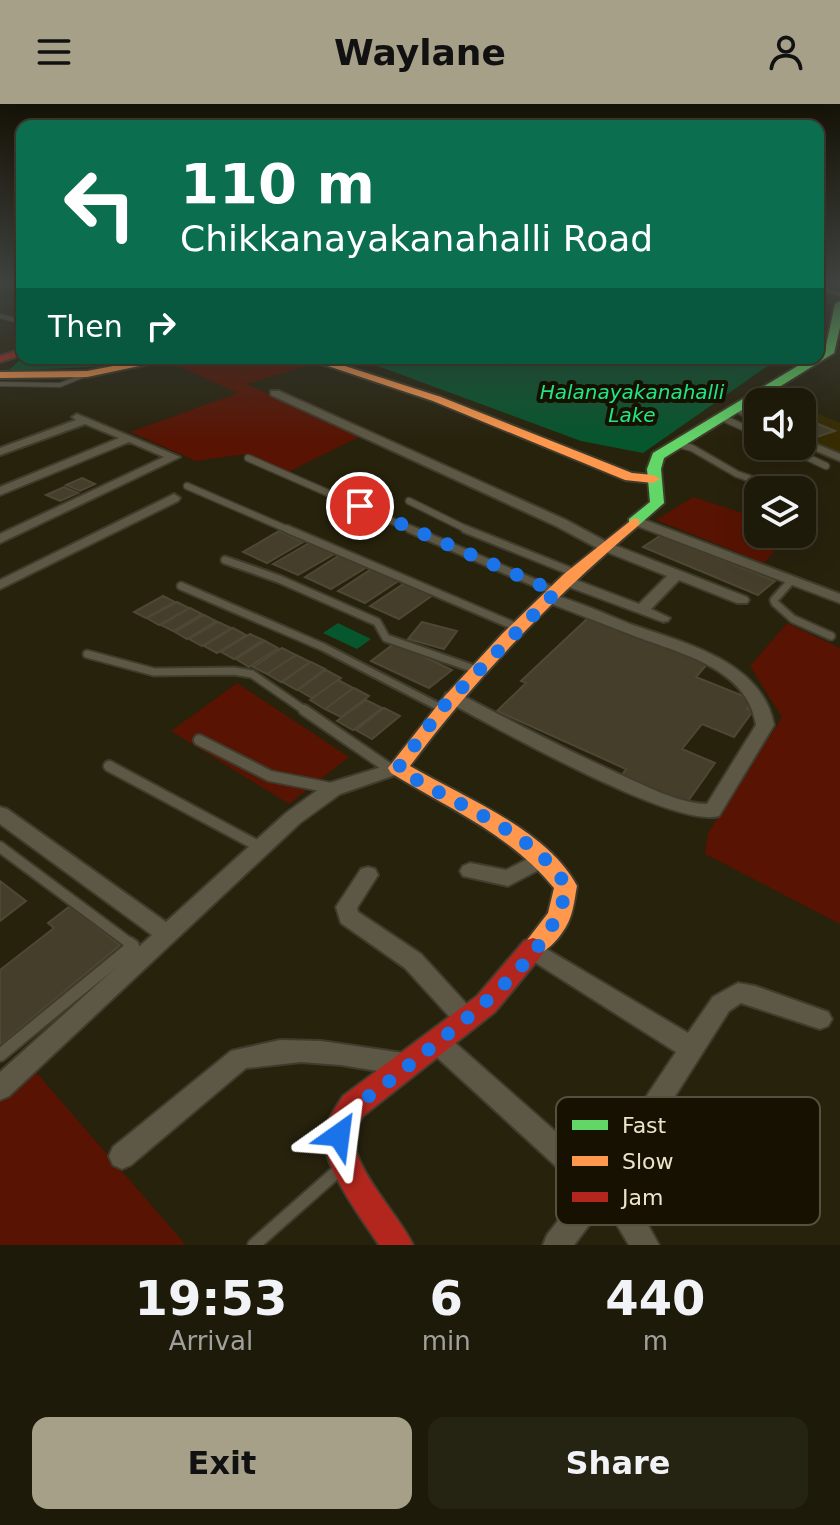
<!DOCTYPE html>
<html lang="en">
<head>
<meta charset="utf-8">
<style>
  :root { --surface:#1d1a09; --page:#252312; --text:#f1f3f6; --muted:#a0a19c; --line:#3b382a; --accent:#a6a088 }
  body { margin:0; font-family:"DejaVu Sans",sans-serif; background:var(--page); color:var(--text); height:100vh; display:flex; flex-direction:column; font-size:30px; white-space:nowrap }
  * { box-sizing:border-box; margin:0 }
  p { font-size:26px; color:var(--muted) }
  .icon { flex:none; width:44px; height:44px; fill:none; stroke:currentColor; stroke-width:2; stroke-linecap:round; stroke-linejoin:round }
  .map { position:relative; height:1141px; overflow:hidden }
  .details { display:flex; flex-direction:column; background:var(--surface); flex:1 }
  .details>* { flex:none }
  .hud { position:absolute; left:16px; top:16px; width:808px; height:244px; border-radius:16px; box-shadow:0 8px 32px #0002,0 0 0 2px var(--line); background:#0b6e4f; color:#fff; overflow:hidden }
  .buttons { position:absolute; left:744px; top:284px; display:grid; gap:16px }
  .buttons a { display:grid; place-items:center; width:72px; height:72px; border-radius:16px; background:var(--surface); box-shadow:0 8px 32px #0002,0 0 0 2px var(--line); font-size:40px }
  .pin { position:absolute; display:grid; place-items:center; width:68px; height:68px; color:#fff; margin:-34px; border:4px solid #fff; border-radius:50%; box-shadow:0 2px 8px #0007 }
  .me { position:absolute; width:88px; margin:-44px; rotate:31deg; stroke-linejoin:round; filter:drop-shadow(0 0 6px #0008) }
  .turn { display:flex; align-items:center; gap:28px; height:168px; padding:0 32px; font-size:36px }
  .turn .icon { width:104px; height:104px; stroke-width:2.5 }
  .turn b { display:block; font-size:56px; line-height:68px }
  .then { display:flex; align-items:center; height:76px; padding:0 32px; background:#0003; gap:16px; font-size:30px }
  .eta { display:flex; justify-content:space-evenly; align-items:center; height:136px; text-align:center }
  .eta b { font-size:48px; font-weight:800; line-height:56px }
  .button { display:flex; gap:16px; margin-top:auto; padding:16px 32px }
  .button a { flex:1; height:92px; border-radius:16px; background:var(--accent); color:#111; font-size:32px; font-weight:800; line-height:92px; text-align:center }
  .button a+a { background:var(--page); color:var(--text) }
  header { display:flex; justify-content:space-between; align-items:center; height:104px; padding:0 32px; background:var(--accent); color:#111; font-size:36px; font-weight:800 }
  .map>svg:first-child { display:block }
</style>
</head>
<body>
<header><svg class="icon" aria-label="menu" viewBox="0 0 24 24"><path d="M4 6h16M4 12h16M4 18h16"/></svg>Waylane<svg class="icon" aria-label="person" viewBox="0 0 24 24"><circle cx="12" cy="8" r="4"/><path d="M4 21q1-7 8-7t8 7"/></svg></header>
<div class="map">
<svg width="840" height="1141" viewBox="0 0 840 1141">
  <rect width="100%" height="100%" fill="#27220c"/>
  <!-- built -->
  <path fill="#372c02" d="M802 303 840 319V350L802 333Z"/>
  <!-- green -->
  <path fill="#581302" d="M187 254H268L317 259 246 280 361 332 288 368 246 350 196 357 130 328 238 289 169 258Z
    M693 393 758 414V430L789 431 764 459 656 416Z
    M787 519 840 544V820L705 750 708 729 782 613 750 562Z
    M237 579 349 653 289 700 171 627Z
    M35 967 185 1140 183 1141H0V995Z"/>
  <!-- water -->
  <path fill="#06562e" d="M22 254H156L108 262 8 267Z
    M356 254H760L769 261 643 349 581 337Z
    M338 519 371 535 357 545 323 529Z"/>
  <!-- building -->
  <path fill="#443e2a" stroke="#4d4835" stroke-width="2" d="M816 319 835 327 814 334 802 329V324Z
    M82 374 95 380 80 387 66 381Z
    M64 383 78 389 60 397 46 391Z
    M279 427 303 438 267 459 243 448Z
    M661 431 775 477 758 491 643 443Z
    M309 439 334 450 298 471 273 460Z
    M340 451 367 463 331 485 305 473Z
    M373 464 400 476 365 499 338 487Z
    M405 479 433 491 399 515 370 502Z
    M163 492 175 498 146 514 134 508Z
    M177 498 189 504 159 521 147 514Z
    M190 504 202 510 173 527 161 521Z
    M204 511 216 517 187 535 175 528Z
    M588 514 708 559 696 573 753 596 747 605 753 607 734 633 702 620 682 645 715 659 686 700 622 671 626 665 497 607 526 579 521 577Z
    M218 518 231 524 202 542 189 535Z
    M422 518 457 527 444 545 408 535Z
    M233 524 246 531 217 549 204 542Z
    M250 530 263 536 234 555 221 548Z
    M265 537 278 544 249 563 236 555Z
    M395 539 452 566 429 584 371 557Z
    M282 544 296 551 267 570 253 563Z
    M296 551 310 558 281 578 267 570Z
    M311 558 325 565 297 586 282 578Z
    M326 566 341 574 312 594 298 586Z
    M338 576 353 584 325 605 310 596Z
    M354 584 369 592 341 613 325 605Z
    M366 596 382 604 353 626 337 617Z
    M384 604 400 612 372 635 356 626Z
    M0 777 26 797 0 817Z
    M70 802 120 841 0 941V866L54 824 48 819Z"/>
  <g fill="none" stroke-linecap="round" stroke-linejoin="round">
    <defs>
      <path id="lane-far4" d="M818 183 840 190
        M0 212 22 218
        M0 280 60 281 87 270"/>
      <path id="lane-far3" d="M721 313 758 330
        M678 340 692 344 737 370 782 386
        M784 342 826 362
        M248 354 415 427
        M187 382 291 427
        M409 397 470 427"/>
      <path id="lane-far2" d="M287 425 519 524
        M410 425 556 488
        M465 425 575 469
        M225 456 279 475 377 518 386 534 477 566
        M790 478 774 496 775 499 793 515 831 532
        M181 482 323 543 441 604
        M87 550 154 568 234 567 252 570 307 608"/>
      <path id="lane-far1" d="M304 606 390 665
        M199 636 270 672 331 684
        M109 662 260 743
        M0 743 132 841"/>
      <path id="lane" d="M0 951 133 842 129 839
        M254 1141 340 1065"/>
      <path id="street" d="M271 287H279L566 416 609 439 747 493 749 496 747 499H737L679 476 651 505 670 514 668 517 663 518 561 480 559 477 561 474H571L639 500 667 472 599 445 556 422 271 291Z
        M738 302 758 311V318L734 307V303Z
        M77 310 180 353 0 439V430L164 353 129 338 0 391V383L119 334 85 320 0 351V344L76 316 72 313Z
        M802 334 840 350V357L802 341Z
        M174 390 180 394 178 397 0 485V476Z
        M637 413 840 490V499L632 420 631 417Z
        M549 490C577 497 603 509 630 520 683 539 762 556 774 621L719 712C674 725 494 622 446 597L444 593 446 589H458C511 617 565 645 619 670 646 682 677 699 707 700L756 621C748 565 682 550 637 533 606 521 575 509 544 497L542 494Z
        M398 658 404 660 407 664 404 668 340 690 300 719 9 992 0 996V968L152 831 0 720V703L7 705 166 818 286 709 326 680Z
        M545 746 552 749 555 754 552 759 508 782 463 772 460 767 463 762 470 759 506 766Z
        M368 763 375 765 378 771 357 804 358 808 421 850 474 908 478 915 474 922 466 925 458 922 405 864 341 819 336 803 361 765Z
        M533 837 688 929 713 893 738 879 755 882 828 908 832 915 828 922 820 925 741 899 729 907 618 1082 634 1096 659 1141H629L614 1116 602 1104 574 1141H543L547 1131 582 1086 429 946 425 938 429 930 437 927 445 930 598 1065 676 948 525 852 522 846 525 840Z
        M280 936 321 937 403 949 412 952 415 960 412 968 403 971 341 961 301 958 246 964 131 1061 122 1065 113 1061 109 1052 113 1043 231 947Z"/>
      <path id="fast" d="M840 197V223L834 249 664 354 661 365 664 399 639 421H629V415L650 398 647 365 653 349 811 254H818V250L825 246 835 200Z"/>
      <path id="slow" d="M155 254H177L87 273 0 274V268L87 267Z
        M304 254H320L441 293 632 369 653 371 660 375 653 379 625 376 433 297Z
        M634 414 639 415V421C554 493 477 572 410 662 463 693 548 726 577 782 575 792 574 804 570 814 564 831 542 857 524 851L521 844 548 809 554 784C511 731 448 704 391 669L388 664 444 593 502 530 564 470Z"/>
      <path id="jam" d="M22 245V251L0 258V252Z
        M533 834 542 837 545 844 542 851 495 908 363 1012C360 1017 355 1023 354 1028 348 1060 400 1112 413 1141H379C362 1115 318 1058 325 1026 328 1014 336 1003 343 992L477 892 524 837Z"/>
    </defs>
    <!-- lane-far4 casing -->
    <use href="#lane-far4" stroke="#403c2d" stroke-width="6"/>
    <!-- lane-far3 casing -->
    <use href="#lane-far3" stroke="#403c2d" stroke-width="9"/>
    <!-- lane-far2 casing -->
    <use href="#lane-far2" stroke="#403c2d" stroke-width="11"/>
    <!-- lane-far1 casing -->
    <use href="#lane-far1" stroke="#403c2d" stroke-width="14"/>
    <!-- lane casing -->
    <use href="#lane" stroke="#403c2d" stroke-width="16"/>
    <!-- street casing -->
    <use href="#street" stroke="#403c2d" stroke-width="4"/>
    <!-- fast casing -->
    <use href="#fast" stroke="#403c2d" stroke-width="4"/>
    <!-- slow casing -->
    <use href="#slow" stroke="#403c2d" stroke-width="4"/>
    <!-- jam casing -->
    <use href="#jam" stroke="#403c2d" stroke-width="4"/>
    <!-- lane-far4 -->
    <use href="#lane-far4" stroke="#5d5845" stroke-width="4"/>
    <!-- lane-far3 -->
    <use href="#lane-far3" stroke="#5d5845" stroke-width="6"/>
    <!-- lane-far2 -->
    <use href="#lane-far2" stroke="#5d5845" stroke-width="7"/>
    <!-- lane-far1 -->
    <use href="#lane-far1" stroke="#5d5845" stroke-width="10"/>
    <!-- lane -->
    <use href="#lane" stroke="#5d5845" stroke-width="12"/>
    <!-- street -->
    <use href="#street" fill="#5d5845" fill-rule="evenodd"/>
    <!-- fast -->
    <use href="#fast" fill="#63d668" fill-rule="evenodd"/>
    <!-- slow -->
    <use href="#slow" fill="#ff974d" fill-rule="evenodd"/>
    <!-- jam -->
    <use href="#jam" fill="#b3261e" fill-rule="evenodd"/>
  </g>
  <!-- sky -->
  <linearGradient id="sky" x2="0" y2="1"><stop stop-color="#151307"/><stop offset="0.53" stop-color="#414440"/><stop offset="1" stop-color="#414440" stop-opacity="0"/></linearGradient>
  <rect width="840" height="337" fill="url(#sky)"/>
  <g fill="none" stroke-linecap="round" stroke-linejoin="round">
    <!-- route -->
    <path stroke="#1a73e8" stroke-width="14" stroke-dasharray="0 25.2" d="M339 1031C349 1000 363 998 387 979 439 935 559 853 566 782 533 725 451 701 398 664L443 603 556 488 360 402"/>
  </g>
  <g text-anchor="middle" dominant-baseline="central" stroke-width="8" stroke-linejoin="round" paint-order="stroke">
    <!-- far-water labels -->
    <g font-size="20" font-style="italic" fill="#20e987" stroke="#161101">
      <text x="632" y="288">Halanayakanahalli<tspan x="632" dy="23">Lake</tspan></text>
    </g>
  </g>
  <!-- legend -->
  <rect x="556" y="993" width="264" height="128" rx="12" fill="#161101" stroke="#56503e" stroke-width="2"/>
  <rect x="572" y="1016" width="36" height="10" fill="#63d668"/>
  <rect x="572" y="1052" width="36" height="10" fill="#ff974d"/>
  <rect x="572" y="1088" width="36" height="10" fill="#b3261e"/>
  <g font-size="22" fill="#ebe4cb">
    <text x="622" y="1029">Fast</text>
    <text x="622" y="1065">Slow</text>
    <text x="622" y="1101">Jam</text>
  </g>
</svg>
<div class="buttons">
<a><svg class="icon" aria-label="sound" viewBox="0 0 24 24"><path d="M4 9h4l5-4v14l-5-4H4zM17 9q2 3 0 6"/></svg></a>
<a><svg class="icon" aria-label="layers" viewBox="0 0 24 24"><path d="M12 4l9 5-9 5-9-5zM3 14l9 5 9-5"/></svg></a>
</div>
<div class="pin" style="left:360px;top:402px;background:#d93025"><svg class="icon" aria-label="arrive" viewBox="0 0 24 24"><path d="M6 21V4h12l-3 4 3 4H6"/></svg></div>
<svg class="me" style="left:339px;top:1031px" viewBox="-20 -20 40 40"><path d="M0-17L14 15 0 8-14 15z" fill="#1a73e8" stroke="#fff" stroke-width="4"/></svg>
<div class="hud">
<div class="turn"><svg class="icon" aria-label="left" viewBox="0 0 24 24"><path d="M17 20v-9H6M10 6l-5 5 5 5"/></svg><div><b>110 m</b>Chikkanayakanahalli Road</div></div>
<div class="then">Then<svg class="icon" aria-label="right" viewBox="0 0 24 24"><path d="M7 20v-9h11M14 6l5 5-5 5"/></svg></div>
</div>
</div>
<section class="details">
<div class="eta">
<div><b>19:53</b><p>Arrival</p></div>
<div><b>6</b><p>min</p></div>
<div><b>440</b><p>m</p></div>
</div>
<div class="button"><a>Exit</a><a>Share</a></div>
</section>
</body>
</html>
